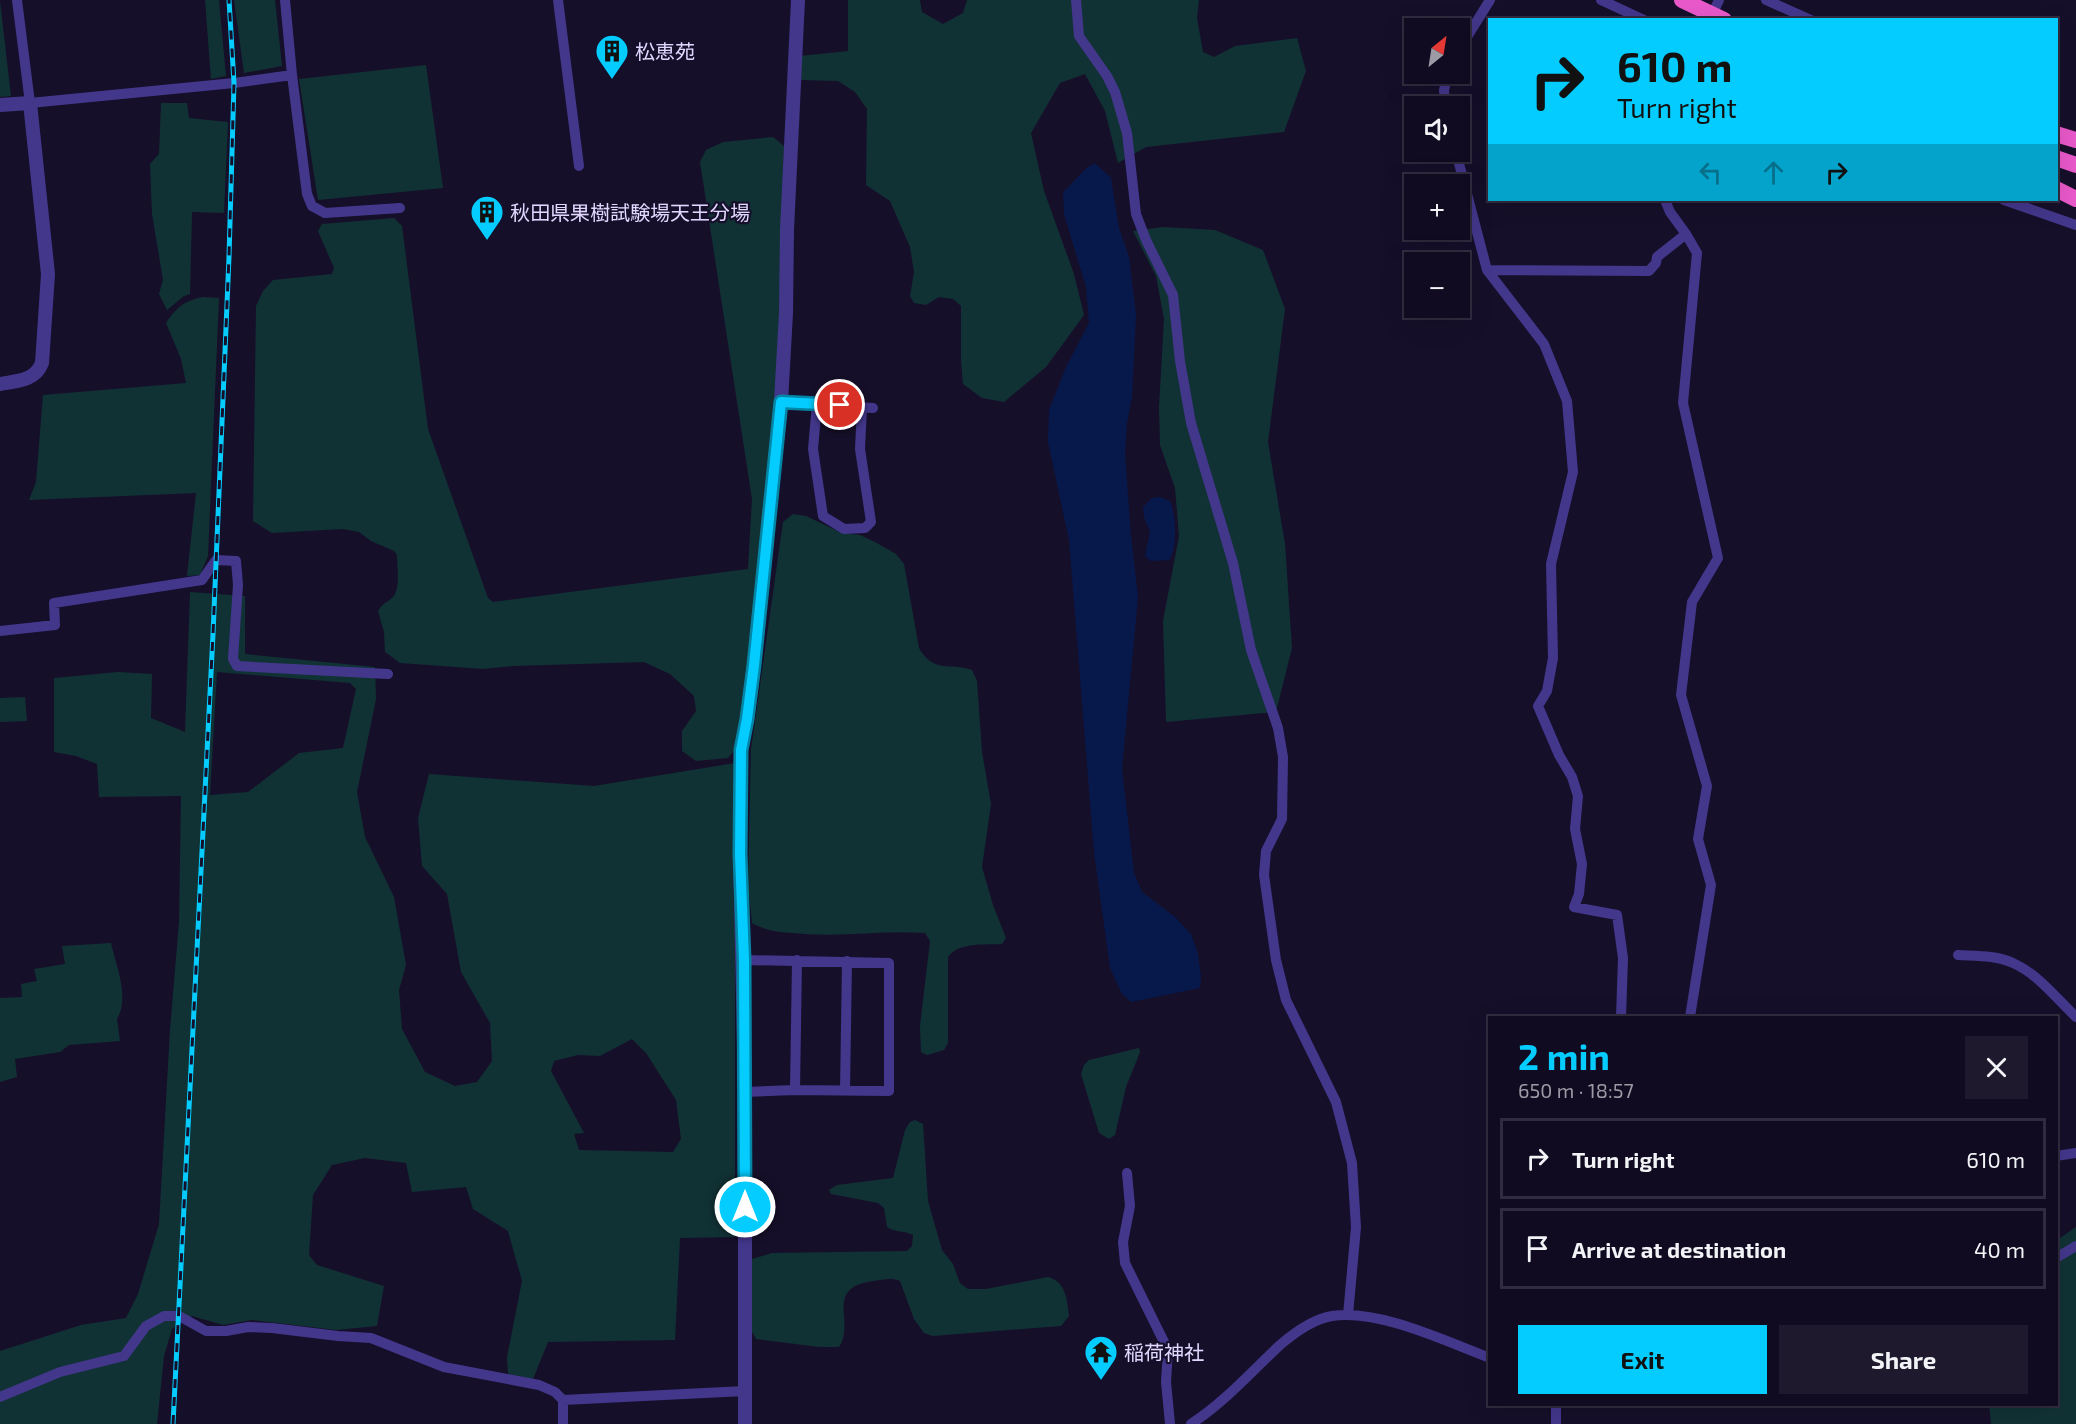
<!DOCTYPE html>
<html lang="en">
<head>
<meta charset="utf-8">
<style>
  :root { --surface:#100b20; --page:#1e192d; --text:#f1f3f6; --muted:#9c9ba5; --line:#302b3e; --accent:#04ccff }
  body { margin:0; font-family:"Exo 2","Noto Sans JP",sans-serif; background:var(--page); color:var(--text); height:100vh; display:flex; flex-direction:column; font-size:22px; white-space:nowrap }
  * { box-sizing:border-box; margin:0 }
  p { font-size:20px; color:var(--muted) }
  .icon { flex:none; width:33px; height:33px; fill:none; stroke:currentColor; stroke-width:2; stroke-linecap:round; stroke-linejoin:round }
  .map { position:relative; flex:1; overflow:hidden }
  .panel { position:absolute; left:1488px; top:1016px; width:570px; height:390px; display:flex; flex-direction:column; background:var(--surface); border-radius:0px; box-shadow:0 6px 24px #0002,0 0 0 2px var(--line) }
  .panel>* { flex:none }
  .hud { position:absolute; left:1488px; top:18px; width:570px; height:183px; border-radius:0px; box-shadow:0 6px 24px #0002,0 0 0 2px var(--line); background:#04ccff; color:#111; overflow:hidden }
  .needle { width:39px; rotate:30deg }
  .fabs { position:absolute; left:1404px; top:18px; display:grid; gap:12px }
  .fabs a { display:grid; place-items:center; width:66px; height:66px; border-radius:0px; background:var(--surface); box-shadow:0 6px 24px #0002,0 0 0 2px var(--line); font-size:30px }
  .pin { position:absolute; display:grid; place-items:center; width:51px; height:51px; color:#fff; margin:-26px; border:3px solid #fff; border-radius:50%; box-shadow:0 2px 6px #0007 }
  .me { position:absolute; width:66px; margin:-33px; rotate:0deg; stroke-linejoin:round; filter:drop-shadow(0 0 4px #0008) }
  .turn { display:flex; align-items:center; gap:21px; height:126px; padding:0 30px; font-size:27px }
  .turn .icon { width:78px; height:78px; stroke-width:2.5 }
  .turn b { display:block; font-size:42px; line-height:51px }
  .lanes { display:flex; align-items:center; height:57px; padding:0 30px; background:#0003; justify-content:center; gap:30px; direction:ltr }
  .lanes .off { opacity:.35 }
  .round { display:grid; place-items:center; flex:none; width:63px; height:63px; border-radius:0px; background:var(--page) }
  .head { display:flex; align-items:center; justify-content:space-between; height:102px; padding:0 30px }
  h1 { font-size:36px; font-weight:700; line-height:45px; color:var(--accent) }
  .action { display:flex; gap:12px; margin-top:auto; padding:12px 30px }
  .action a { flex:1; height:69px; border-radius:0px; background:var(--accent); color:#111; font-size:24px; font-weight:700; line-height:69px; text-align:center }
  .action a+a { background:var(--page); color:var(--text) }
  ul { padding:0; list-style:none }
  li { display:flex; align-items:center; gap:18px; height:81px; margin:0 12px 9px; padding:0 18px; border:3px solid var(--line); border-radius:0px }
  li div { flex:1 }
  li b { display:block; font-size:22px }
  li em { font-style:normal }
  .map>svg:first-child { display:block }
</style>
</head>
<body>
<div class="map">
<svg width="2076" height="1424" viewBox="0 0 2076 1424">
  <rect width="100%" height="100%" fill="#160f2a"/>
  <!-- green -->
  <path fill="#113235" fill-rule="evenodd" d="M205 0H219L226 76 211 79Z
    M234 0H275L282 66 244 73Z
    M848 0H920L922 12 943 24 963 13 967 0H1199L1197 18 1203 52 1214 57 1235 46 1297 38 1306 71 1284 132 1146 147 1118 163 1105 111 1085 74 1060 83 1031 133 1044 191 1074 274 1084 315 1046 367 1004 402 982 398 963 384 961 360V306L953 299 939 297 926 305 914 303 910 296 914 272 910 247 890 201 866 185 867 109 855 92 838 81 800 80V56L848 51Z
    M0 1 11 96 0 97Z
    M426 65 443 188 318 200 299 79Z
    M161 103H187L189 118 228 122 224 213 192 212 190 294 184 296 167 310 159 294 163 280 152 214 150 164 159 154Z
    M773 137 784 146 777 396 743 715 736 748 728 758 696 761 682 751V731L696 711 694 696 670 674 644 662 513 666 483 669 400 663 385 652 384 632 378 611C382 604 386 603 392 598 401 590 397 567 397 555L394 551 371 541 359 532 343 529 272 533 253 521 256 306 263 291 273 280 332 274 334 268 318 231 322 224 394 218 402 226 428 429 488 598 493 602 748 569 752 499 700 162 706 150 723 142Z
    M1163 227 1215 230 1263 250 1285 309 1268 442 1285 544 1292 648 1276 712 1166 722 1163 621 1179 536 1175 488 1160 445 1159 407 1164 319 1156 276 1133 231Z
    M203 297 219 298 208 556 200 575 187 576 196 493 29 500 36 482 43 395 186 383 181 359 166 323C177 307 184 301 203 297Z
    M793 514 806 516 842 533 860 535 875 542 896 554 904 564 919 648C934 674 949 662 972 670L977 681 982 752 991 804 982 867 993 905 1006 938 1002 944C986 945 958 942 948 957V1043L944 1050 927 1055 921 1052 920 1026 930 941 925 933C881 930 838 938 793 933 778 932 766 931 752 923L748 885 751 749 783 522Z
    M190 592 245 596V654L375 667 376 699 357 792 365 837 394 897 406 965 399 990 402 1029 425 1072 455 1086 477 1082 492 1061 490 1023 461 972 447 894 422 866 418 818 429 774 594 786 735 763V1237L680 1238 675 1340 548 1342 533 1379 508 1374 507 1357 522 1281 508 1231 473 1209 466 1187 412 1192 406 1163 365 1158 332 1165 313 1195 309 1255 317 1265 384 1286 377 1326 336 1330 252 1320 223 1325 192 1316 172 1329 164 1356 157 1424H0V1351L81 1325 126 1318 138 1294 159 1224 170 1030 179 922 181 796 99 797 97 764 76 756 54 752V678L118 672 152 674 151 718 185 732ZM217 672 350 683 356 689 343 748 299 753 248 792 210 795ZM632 1039 646 1053 676 1100 681 1139 673 1152 579 1150 574 1134 584 1133 551 1071 554 1061 578 1055 600 1056Z
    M25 697 27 721 0 722V698Z
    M111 943C116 966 130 997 117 1019L120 1041 69 1045 60 1052 15 1059 17 1077 0 1082V998L22 997 21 984 37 981 34 969 65 964 62 946Z
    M1139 1048 1140 1052 1126 1087 1115 1135 1109 1139 1099 1133 1081 1074 1084 1065 1089 1060Z
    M915 1120 923 1124 928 1201 942 1250 953 1264 960 1283 968 1289H986L1048 1277C1066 1282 1067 1299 1069 1316L1061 1326 933 1336 924 1333 914 1319 900 1281C891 1277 882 1280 873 1281 823 1288 856 1322 839 1347H819L756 1339 751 1330 752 1259 772 1253 907 1251 912 1246 913 1235C904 1230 895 1233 887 1227L884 1208 878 1203 831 1194 829 1190 837 1185 893 1178 905 1130 910 1122Z
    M2076 1227V1424H1991L1989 1404H2056L2057 1240Z"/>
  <!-- water -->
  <path fill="#07194b" d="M1095 163 1111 178 1119 228 1129 257 1136 315 1132 397 1127 423 1125 454 1131 536 1138 597 1122 769 1134 873 1142 892 1175 917 1191 934 1198 954 1201 977 1200 988 1131 1002 1122 994 1110 968 1094 852 1069 540 1048 442 1049 410 1066 367 1089 323 1086 287 1064 214 1063 192C1074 183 1082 169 1095 163Z
    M1160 497 1170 501C1176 514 1178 549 1169 560L1151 561 1145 556 1150 532 1144 517 1143 507 1152 498Z"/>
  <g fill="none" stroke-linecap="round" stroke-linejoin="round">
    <!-- minor -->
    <path stroke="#43378c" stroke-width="10" d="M17 0 30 103 234 83 292 75
      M285 0 292 75 307 194 312 206 325 213 400 208
      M558 0 579 166
      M1076 0 1079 36 1107 76 1115 92 1127 133 1136 214 1146 240 1173 295 1180 361 1191 423 1233 563 1251 650 1278 728 1283 757 1282 819 1266 851 1264 875 1276 960 1286 1000 1336 1102 1352 1163 1356 1227 1348 1315
      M1601 0 1644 20
      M1766 0 1811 20
      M1710 19 1719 0
      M1460 48 1490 0
      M1445 106 1444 90 1448 74
      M1456 152 1487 270 1544 344 1567 401 1573 472 1551 564 1553 658 1547 691 1538 706 1559 755 1572 777 1578 796 1575 829 1582 864 1579 894 1574 907 1617 915 1623 958 1621 1017
      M2004 200 2076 225
      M1686 234 1697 253 1683 403 1718 558 1692 602 1681 695 1707 786 1698 839 1711 885 1690 1017
      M1487 270 1649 271 1656 263 1657 257 1686 234 1670 212 1665 200
      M781 402 873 408
      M817 404 813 449 823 516 844 529 865 528 871 522 860 449 862 407
      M0 631 55 625 54 603 202 580 216 560 236 561 238 585 233 659 237 666 388 674
      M1958 955C1976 956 1996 955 2013 963 2038 974 2056 998 2076 1017
      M744 960 889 963V1091L795 1090 745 1092
      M795 1090 797 960
      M845 1091 847 961
      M2056 1156 2076 1153
      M1127 1173 1130 1206 1123 1242 1125 1263 1168 1350 1166 1382 1170 1424
      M2056 1258 2076 1246
      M0 1397 60 1372 124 1356 146 1326 164 1316H179L206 1331H226L248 1327 272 1328 338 1336 371 1338 444 1367 539 1385 555 1392 563 1400V1424
      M563 1400 745 1391
      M1556 1404V1424
      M1191 1424C1225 1402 1251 1372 1280 1345 1294 1333 1313 1319 1332 1316 1379 1309 1445 1341 1490 1358"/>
    <!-- tertiary -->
    <path stroke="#43378c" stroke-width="14" d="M0 105 30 103 48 274 42 363C35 381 17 381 0 384
      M745 1424V1092L740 854 741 750 747 719 754 665 781 402 786 313 787 230 798 0"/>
    <!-- trunk -->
    <path stroke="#e959ca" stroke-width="16" d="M1682 0 1724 20
      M2056 134 2076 140
      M2056 158 2076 165
      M2056 189 2076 199"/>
    <defs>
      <path id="rail" d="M173 1424 213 634 229 257 234 83 229 0"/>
    </defs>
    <!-- rail casing -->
    <use href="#rail" stroke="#04ccff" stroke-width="5"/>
    <!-- rail -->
    <use href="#rail" stroke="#160f2a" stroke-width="3" stroke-dasharray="9" stroke-linecap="butt"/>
  </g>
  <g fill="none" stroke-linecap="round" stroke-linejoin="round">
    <defs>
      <path id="route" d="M745 1207 744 960 740 854 741 750 747 719 754 665 781 402 840 405"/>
    </defs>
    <!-- route casing -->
    <use href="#route" stroke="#0385a6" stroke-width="15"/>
    <!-- route -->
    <use href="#route" stroke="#04ccff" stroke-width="10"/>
  </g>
  <!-- icons -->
  <defs>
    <symbol id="building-pin" viewBox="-11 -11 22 30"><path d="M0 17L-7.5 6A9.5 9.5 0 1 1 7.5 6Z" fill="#04ccff" stroke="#160f2a"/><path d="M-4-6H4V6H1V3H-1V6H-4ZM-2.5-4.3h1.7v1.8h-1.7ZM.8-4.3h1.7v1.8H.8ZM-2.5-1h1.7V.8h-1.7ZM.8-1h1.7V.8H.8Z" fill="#111"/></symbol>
    <symbol id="temple-pin" viewBox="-11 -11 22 30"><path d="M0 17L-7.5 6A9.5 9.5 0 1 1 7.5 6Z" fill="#04ccff" stroke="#160f2a"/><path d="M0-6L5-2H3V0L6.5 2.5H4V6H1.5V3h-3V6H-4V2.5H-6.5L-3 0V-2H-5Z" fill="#111"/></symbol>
  </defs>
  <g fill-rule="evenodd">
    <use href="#building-pin" x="593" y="32" width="38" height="52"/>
    <use href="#building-pin" x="468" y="193" width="38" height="52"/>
    <use href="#temple-pin" x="1082" y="1333" width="38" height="52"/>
  </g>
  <g text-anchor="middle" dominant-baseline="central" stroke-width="4.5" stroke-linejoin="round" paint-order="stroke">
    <!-- poi labels -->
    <g font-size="20" fill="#e1d8ff" stroke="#160f2a" text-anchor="start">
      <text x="635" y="51">松恵苑</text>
      <text x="510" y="212">秋田県果樹試験場天王分場</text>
      <text x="1124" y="1352">稲荷神社</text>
    </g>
  </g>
</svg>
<div class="fabs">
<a><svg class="needle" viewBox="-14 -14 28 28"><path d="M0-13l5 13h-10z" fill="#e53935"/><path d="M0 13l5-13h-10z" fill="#9c9ba5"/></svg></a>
<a><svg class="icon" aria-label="sound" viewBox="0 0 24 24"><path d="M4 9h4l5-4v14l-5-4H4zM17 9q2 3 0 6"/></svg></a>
<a>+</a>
<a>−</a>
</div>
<div class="pin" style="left:840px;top:405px;background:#d93025"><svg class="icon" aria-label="arrive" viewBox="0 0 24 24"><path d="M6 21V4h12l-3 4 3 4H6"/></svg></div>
<svg class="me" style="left:745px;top:1207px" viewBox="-20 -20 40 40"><circle r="17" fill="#04ccff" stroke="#fff" stroke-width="3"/><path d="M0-11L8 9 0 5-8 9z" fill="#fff"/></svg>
<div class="hud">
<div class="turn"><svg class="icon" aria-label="right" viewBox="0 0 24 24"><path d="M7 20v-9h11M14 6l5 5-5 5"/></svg><div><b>610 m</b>Turn right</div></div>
<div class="lanes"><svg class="icon off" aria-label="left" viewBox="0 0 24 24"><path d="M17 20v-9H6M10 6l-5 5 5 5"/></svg><svg class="icon off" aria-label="ahead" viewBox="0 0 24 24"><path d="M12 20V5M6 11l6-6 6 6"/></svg><svg class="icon" aria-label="right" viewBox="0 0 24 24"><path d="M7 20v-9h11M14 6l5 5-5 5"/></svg></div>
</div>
<section class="panel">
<div class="head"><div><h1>2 min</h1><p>650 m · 18:57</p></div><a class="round"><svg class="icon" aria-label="close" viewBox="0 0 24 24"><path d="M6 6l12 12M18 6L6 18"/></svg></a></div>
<ul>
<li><svg class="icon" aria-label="right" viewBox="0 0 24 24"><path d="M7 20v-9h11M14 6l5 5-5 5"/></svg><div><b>Turn right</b></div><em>610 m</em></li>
<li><svg class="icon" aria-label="arrive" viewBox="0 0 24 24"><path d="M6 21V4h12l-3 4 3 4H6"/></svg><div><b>Arrive at destination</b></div><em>40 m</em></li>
</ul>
<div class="action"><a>Exit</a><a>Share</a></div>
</section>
</div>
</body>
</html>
